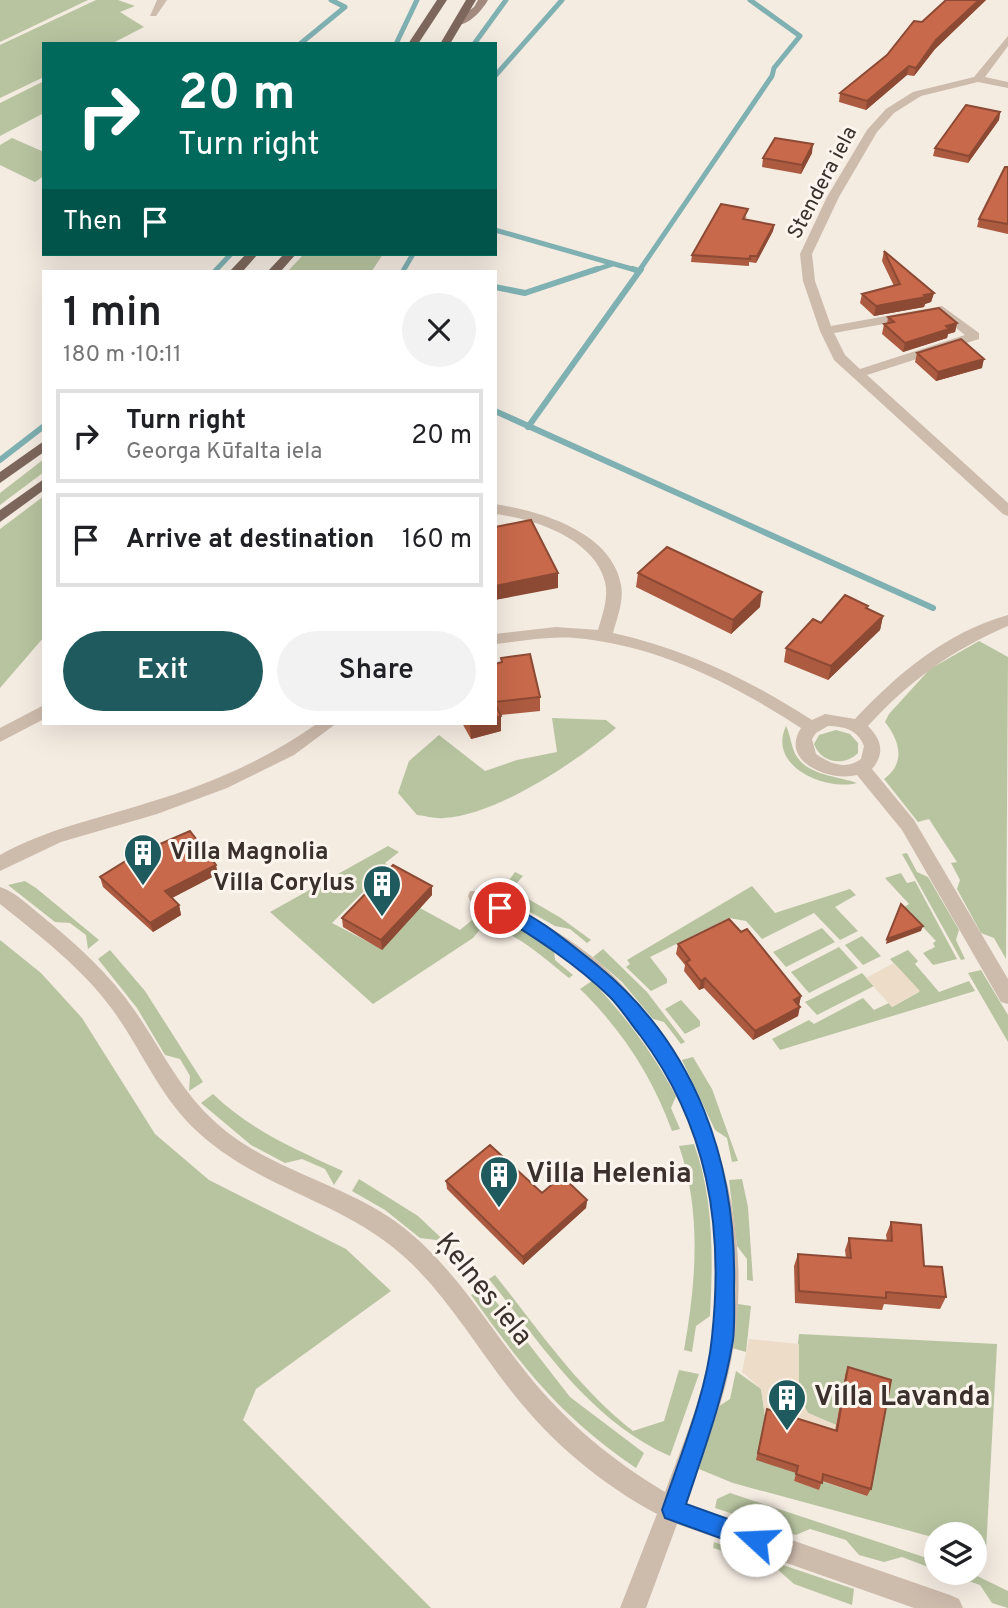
<!DOCTYPE html>
<html lang="en">
<head>
<meta charset="utf-8">
<style>
  :root { --surface:#fff; --page:#f2f2f2; --text:#202124; --muted:#757577; --line:#e0e0e0; --accent:#1f5a5e }
  body { margin:0; font-family:Overpass,sans-serif; background:var(--page); color:var(--text); height:100vh; display:flex; flex-direction:column; font-size:26px; white-space:nowrap }
  * { box-sizing:border-box; margin:0 }
  p { font-size:23px; color:var(--muted) }
  .icon { flex:none; width:38px; height:38px; fill:none; stroke:currentColor; stroke-width:2; stroke-linecap:round; stroke-linejoin:round }
  .map { position:relative; flex:1; overflow:hidden }
  .drawer { position:absolute; left:42px; top:270px; width:455px; height:455px; display:flex; flex-direction:column; background:var(--surface); border-radius:0px; box-shadow:0 7px 28px #0002 }
  .drawer>* { flex:none }
  .banner { position:absolute; left:42px; top:42px; width:455px; height:214px; border-radius:0px; box-shadow:0 7px 28px #0002; background:#00695c; color:#fff; overflow:hidden }
  .buttons { position:absolute; left:924px; top:1522px; display:grid; gap:14px }
  .buttons a { display:grid; place-items:center; width:63px; height:63px; border-radius:50%; background:var(--surface); box-shadow:0 7px 28px #0002; font-size:35px }
  .pin { position:absolute; display:grid; place-items:center; width:60px; height:60px; color:#fff; margin:-30px; border:4px solid #fff; border-radius:50%; box-shadow:0 2px 7px #0007 }
  .me { position:absolute; width:77px; margin:-38px; rotate:290deg; stroke-linejoin:round; filter:drop-shadow(0 0 5px #0008) }
  .turn { display:flex; align-items:center; gap:24px; height:147px; padding:0 21px; font-size:32px }
  .turn .icon { width:91px; height:91px; stroke-width:2.5 }
  .turn b { display:block; font-size:49px; line-height:60px }
  .then { display:flex; align-items:center; height:66px; padding:0 21px; background:#0003; gap:14px; font-size:26px }
  .round { display:grid; place-items:center; flex:none; width:74px; height:74px; border-radius:37px; background:var(--page) }
  .headline { display:flex; align-items:center; justify-content:space-between; height:119px; padding:0 21px }
  h1 { font-size:42px; font-weight:600; line-height:52px }
  .primary-button { display:flex; gap:14px; margin-top:auto; padding:14px 21px }
  .primary-button a { flex:1; height:80px; border-radius:42px; background:var(--accent); color:#fff; font-size:28px; font-weight:600; line-height:80px; text-align:center }
  .primary-button a+a { background:var(--page); color:var(--text) }
  ul { padding:0; list-style:none }
  li { display:flex; align-items:center; gap:21px; height:94px; margin:0 14px 10px; padding:0 7px; border:4px solid var(--line); border-radius:0px }
  li div { flex:1 }
  li b { display:block; font-size:26px }
  li em { font-style:normal }
  .map>svg:first-child { display:block }
</style>
</head>
<body>
<div class="map">
<svg width="1008" height="1608" viewBox="0 0 1008 1608">
  <rect width="100%" height="100%" fill="#f4ebe1"/>
  <!-- green -->
  <path fill="#b8c4a0" d="M0 0H88L0 42Z
    M96 0H118L135 6 120 12 144 27 111 44H44V77L0 98V45Z
    M44 81V113L0 136V103Z
    M12 138 44 152V176L35 182 0 165V145Z
    M304 254H383L372 271H288Z
    M44 459V472L0 505V493Z
    M44 496V637L0 688V529Z
    M979 641 1008 657 1006 959 994 938 981 933 957 889 960 880 951 863 957 862 929 819 918 822 884 779C906 763 900 741 885 722L889 714 930 669Z
    M552 718 606 720 616 728C576 762 497 815 444 818 436 819 426 816 417 815L398 793 409 761 439 735 485 771 517 760 557 752Z
    M786 726C791 736 791 748 797 757 810 776 838 776 857 783 826 791 767 767 786 726Z
    M836 730 850 734 858 743V753C844 767 821 763 814 744L819 735Z
    M388 846 399 852 385 863 393 870 390 878 381 874 332 923 382 949 420 908 460 930 478 915 491 912 554 949 555 960 573 975 569 978C549 962 506 923 482 927L473 938 373 1004 270 912Z
    M907 853 917 872 928 877 959 930 956 940 965 959 961 960 902 854Z
    M515 872 523 876 516 884 518 893 561 918 591 940 587 943 570 929 555 926 505 898 502 890Z
    M901 873 907 883 915 881 957 959 933 965 923 953 935 947 933 943 936 941 904 907 909 904 885 878Z
    M25 881 36 888 99 940 88 949 86 935 70 923 55 922 8 885Z
    M752 886 775 913 850 889 856 895 835 907 858 931 840 940 814 913 762 939 746 921 729 918 650 957 667 979V983L651 991 626 967 630 964 627 960Z
    M822 928 835 942 786 967 773 952Z
    M862 936 881 956 863 965 845 945Z
    M0 940 41 973 82 1018 155 1134 209 1180 346 1249 391 1291 256 1389 243 1420 431 1608H0Z
    M839 947 858 968 809 993 791 972Z
    M603 949 647 992 685 1042 681 1044 664 1022 653 1019 622 982 593 957Z
    M110 950 145 991 203 1082 189 1091 190 1076 180 1059 165 1055 137 1008 98 959Z
    M908 950 918 961 915 964 939 992 969 981 975 991 780 1050 772 1039 809 1020 814 1024 863 998 874 1010 889 1003 892 1007 919 992 890 959Z
    M981 970 1008 1015V1042L968 973Z
    M862 973 874 986 817 1015 805 1002Z
    M592 981C626 1017 653 1053 676 1096L671 1108 680 1129 672 1131C652 1076 622 1030 580 989Z
    M681 1000 700 1021V1026L685 1034 665 1009Z
    M693 1057 712 1089 738 1161 732 1162 727 1138 715 1130 682 1060Z
    M213 1094C252 1131 295 1149 343 1171L334 1185 325 1169 302 1159 285 1163 251 1145 201 1103Z
    M694 1144C714 1198 713 1259 710 1316L696 1326 692 1352 684 1350C696 1283 702 1212 679 1146Z
    M359 1179 418 1216 472 1267 459 1278 457 1261 436 1240 420 1238 385 1210 352 1191Z
    M742 1179 748 1207 753 1281 747 1280V1259L737 1246 729 1180Z
    M495 1275C539 1330 577 1387 633 1431L664 1421 679 1370 699 1374 670 1456C590 1421 542 1345 489 1279Z
    M483 1285 570 1397 644 1453 636 1468C560 1416 523 1368 471 1295Z
    M738 1304 751 1306 746 1352 732 1348Z
    M799 1334 997 1344 986 1551 975 1548V1535H936V1538L733 1483 699 1469 716 1408 730 1399 736 1371 761 1389 765 1416 796 1473 794 1481 818 1489 821 1481 867 1496 845 1375 836 1425 808 1413C793 1389 796 1361 799 1334Z
    M730 1493 936 1561V1570L902 1557 884 1562 859 1555 846 1540 810 1529 796 1535 715 1508 717 1499Z
    M714 1542 854 1589 852 1605 794 1584 776 1568 713 1548Z
    M946 1573H971L1008 1591V1608L992 1603 980 1585Z"/>
  <!-- plaza -->
  <path fill="#ecdcc8" d="M894 963 920 991 892 1007 866 978Z
    M749 1339 799 1344V1395L808 1413 836 1425 834 1439 765 1416 761 1389 742 1372Z"/>
  <g fill="none" stroke-linecap="round" stroke-linejoin="round">
    <!-- stream-far1 -->
    <path stroke="#7fb0b2" stroke-width="5" d="M300 44 345 7 331 0
      M396 44 417 0
      M474 44 506 0
      M495 76 562 0
      M495 230 639 271
      M215 271 231 254
      M403 271 413 254
      M592 271 613 264
      M639 271 772 76 774 68 800 36 750 0"/>
    <!-- stream -->
    <path stroke="#7fb0b2" stroke-width="6" d="M633 269 639 271
      M495 287 525 293 597 269
      M495 411 933 608
      M528 427 641 269
      M0 460 44 426"/>
    <!-- street -->
    <path fill="#cdbbac" fill-rule="evenodd" d="M157 0H167L156 16H150Z
      M1008 36V46L985 77 1008 82V88L978 82 921 96 894 113 877 132 839 197 812 254 815 281 831 326 942 306 979 333V339L867 375 1008 503V516L1003 514 834 360 820 331 803 281 800 254 827 197 867 130 886 109 913 92 974 77ZM939 314 965 335 860 369 845 355 834 333Z
      M495 504C540 511 612 532 621 585 624 601 617 618 613 633 685 649 750 680 812 720L825 714 855 719C897 674 947 632 1008 615V626C952 650 909 681 868 726 882 740 885 754 872 769L914 820 1008 979V1004L1001 1002 902 830 857 775C830 782 779 762 801 728 733 684 658 645 575 638 549 636 522 641 495 644V634L556 627 598 630C602 616 609 598 605 582 594 538 534 519 495 514ZM828 726C844 726 858 730 864 746L861 759C846 770 830 764 816 754L812 739 816 733Z
      M44 705V719L0 742V728Z
      M318 723H337L294 755 227 788 157 814 61 842 0 871V855C46 829 97 819 147 803 208 785 266 760 318 723Z
      M0 887C16 892 30 907 43 917 77 945 110 974 135 1011 160 1047 179 1088 211 1118 265 1171 345 1182 403 1227 455 1268 488 1326 529 1376 567 1423 613 1461 665 1492 680 1451 698 1409 707 1366 738 1226 694 1071 587 975 553 944 510 922 470 901L468 896 470 891H484C524 912 566 934 601 964 710 1063 760 1222 730 1366 721 1412 701 1458 685 1503L950 1595 959 1599 963 1608H914L677 1524 646 1608H620L657 1514C601 1484 551 1442 512 1392 478 1349 450 1301 411 1263 349 1202 263 1191 200 1134 161 1100 142 1050 112 1009 82 968 40 936 0 904Z"/>
    <!-- secondary -->
    <path fill="#a18a7d" fill-rule="evenodd" d="M478 0H488C481 12 468 26 455 25V21L474 7Z"/>
    <!-- primary -->
    <path fill="#7d675c" fill-rule="evenodd" d="M437 0H447L418 44H408Z
      M466 0H476L450 44H440Z
      M246 254H258L243 271H230Z
      M284 254H296L281 271H268Z
      M44 441V452L0 483V472Z
      M44 479V490L0 522V510Z"/>
  </g>
  <!-- wall -->
  <path fill="#ac5a40" d="M946 0H986L935 49 914 76 907 75 866 110 839 102 840 93 887 55Z
    M1000 112 999 120 968 163 933 156 935 148Z
    M812 153 801 174 762 167 763 158Z
    M1008 167V234L977 227 979 219Z
    M747 216 745 219 774 225 773 231 756 263 749 262V266L691 262 692 255Z
    M884 251 934 293 931 302 925 304 924 307 874 316 860 303 862 294 894 286 882 261Z
    M888 317 957 323 955 332 948 334 947 338 903 352 882 334 884 324H887Z
    M917 353 982 368 936 381 915 362Z
    M638 573 760 607 731 634 636 587Z
    M867 609 883 616 880 630 828 680 784 662 786 648 821 623Z
    M501 658 540 697V711L501 715V731L471 739 462 723H495V664L501 662Z
    M218 874 172 898 179 905 181 915 153 932 103 887 100 877Z
    M432 886V895L382 950 343 927 342 918Z
    M678 944 801 996 799 1005 798 1016 753 1040 704 988 699 990 684 971 685 965 676 954Z
    M446 1181 587 1200 586 1208 523 1265 447 1189Z
    M891 1222 924 1266 946 1297 940 1309 884 1304 882 1310 795 1303 794 1266 798 1254 846 1258 845 1250 849 1238 887 1241 886 1235Z
    M848 1367 871 1489 867 1496 822 1481 819 1490 794 1481 796 1473 756 1460 767 1409 835 1431 845 1375Z"/>
  <!-- shaded-wall -->
  <path fill="#8c4a34" d="M979 0H986L935 49 914 76 916 68 936 40Z
    M909 66 907 75 866 110 867 101Z
    M1000 112 999 120 968 163 969 156Z
    M813 144 812 153 801 174 802 165Z
    M774 225 773 231 756 263 757 256Z
    M934 293 931 302 925 304 924 307 874 316 876 306Z
    M957 323 955 332 948 334 947 338 903 352 905 343 946 326Z
    M984 359 982 368 936 381 938 372Z
    M558 573V588L495 600V586Z
    M762 592 760 607 731 634 733 620Z
    M883 616 880 630 828 680 831 666Z
    M501 716V731L471 739 470 725 477 723H495V718Z
    M216 865 218 874 168 900 165 891Z
    M432 886V895L382 950 381 940Z
    M179 905 181 915 153 932 150 923Z
    M923 926 921 931 886 944 887 939Z
    M705 978 704 988 699 990 701 981Z
    M801 996 799 1005 792 1009 794 1000Z
    M800 1007 798 1016 753 1040 755 1031Z
    M587 1200 586 1208 523 1265V1257Z"/>
  <!-- building -->
  <path fill="#c8694b" stroke="#8c4a34" stroke-width="2" d="M946 0H979L936 40 916 68 909 66 867 101 840 93 887 55 914 21 922 22Z
    M966 105 1000 112 969 156 935 148Z
    M775 138 813 144 802 165 763 158Z
    M1005 167H1008V224L979 219Z
    M721 204 748 209 743 219 774 225 757 256H750V259L692 255Z
    M884 251 934 293 924 295 926 297 876 306 862 294 900 284Z
    M939 308 957 323 946 326 949 329 905 343 884 324 894 322 888 317Z
    M961 339 984 359 938 372 917 353Z
    M531 520 558 573 495 586V527Z
    M667 547 762 592 733 620 638 573Z
    M845 595 868 606 866 608 883 616 831 666 786 648 813 619 821 623Z
    M530 654 540 697 495 702V664L502 662 501 658Z
    M495 704 501 716 495 718Z
    M190 831 216 865 165 891 179 905 150 923 100 877 137 854Z
    M393 865 432 886 381 940 342 918Z
    M901 904 923 926 887 939Z
    M729 919 741 932 747 929 801 996 794 1000 800 1007 755 1031 705 978 701 981 686 962 690 960 678 944Z
    M490 1145 542 1193 562 1176 587 1200 523 1257 446 1181Z
    M891 1222 921 1225 924 1266 942 1267 946 1297 886 1292V1298L799 1291 798 1254 851 1258 849 1238 892 1241Z
    M848 1367 891 1380 871 1489 823 1474 822 1483 796 1474 798 1466 758 1453 767 1409 837 1431Z"/>
  <!-- route -->
  <path fill="#1a73e8" stroke="#114b97" stroke-width="2" d="M500 902C536 914 569 943 598 966 696 1046 737 1163 734 1287 734 1304 735 1323 733 1340 724 1396 704 1450 686 1504L764 1532 767 1540 764 1548 756 1551 665 1518 662 1510C680 1457 707 1392 712 1337 724 1225 708 1126 640 1035 630 1023 621 1008 610 997 576 964 536 938 495 913L492 908 495 904Z"/>
  <!-- icons -->
  <defs>
    <symbol id="building-pin" viewBox="-11 -11 22 30"><path d="M0 17L-7.5 6A9.5 9.5 0 1 1 7.5 6Z" fill="#1f5a5e" stroke="#fbf5ee"/><path d="M-4-6H4V6H1V3H-1V6H-4ZM-2.5-4.3h1.7v1.8h-1.7ZM.8-4.3h1.7v1.8H.8ZM-2.5-1h1.7V.8h-1.7ZM.8-1h1.7V.8H.8Z" fill="#fff"/></symbol>
  </defs>
  <g fill-rule="evenodd">
    <use href="#building-pin" x="121" y="831" width="44" height="60"/>
    <use href="#building-pin" x="360" y="862" width="44" height="60"/>
    <use href="#building-pin" x="477" y="1153" width="44" height="60"/>
    <use href="#building-pin" x="765" y="1376" width="44" height="60"/>
  </g>
  <g text-anchor="middle" dominant-baseline="central" stroke-width="6" stroke-linejoin="round" paint-order="stroke">
    <!-- far-street labels -->
    <g font-size="21" fill="#3b302b" stroke="#fbf5ee">
      <text transform="translate(823 183) rotate(-62)">Stendera iela</text>
    </g>
    <!-- poi labels -->
    <g font-size="24" font-weight="bold" fill="#3b302b" stroke="#fbf5ee" text-anchor="start">
      <text x="170" y="853">Villa Magnolia</text>
      <text x="355" y="884" text-anchor="end">Villa Corylus</text>
    </g>
    <!-- near-poi labels -->
    <g font-size="28" font-weight="bold" fill="#3b302b" stroke="#fbf5ee" text-anchor="start">
      <text x="526" y="1175">Villa Helenia</text>
      <text x="814" y="1398">Villa Lavanda</text>
    </g>
    <!-- near-street labels -->
    <g font-size="28" fill="#3b302b" stroke="#fbf5ee">
      <text transform="translate(483 1290) rotate(51)">Ķelnes iela</text>
    </g>
  </g>
</svg>
<div class="buttons">
<a><svg class="icon" aria-label="layers" viewBox="0 0 24 24"><path d="M12 4l9 5-9 5-9-5zM3 14l9 5 9-5"/></svg></a>
</div>
<div class="pin" style="left:500px;top:908px;background:#d93025"><svg class="icon" aria-label="arrive" viewBox="0 0 24 24"><path d="M6 21V4h12l-3 4 3 4H6"/></svg></div>
<svg class="me" style="left:756px;top:1540px" viewBox="-20 -20 40 40"><circle r="19" fill="#fff"/><path d="M0-13L10 11 0 6-10 11z" fill="#1a73e8"/></svg>
<div class="banner">
<div class="turn"><svg class="icon" aria-label="right" viewBox="0 0 24 24"><path d="M7 20v-9h11M14 6l5 5-5 5"/></svg><div><b>20 m</b>Turn right</div></div>
<div class="then">Then<svg class="icon" aria-label="arrive" viewBox="0 0 24 24"><path d="M6 21V4h12l-3 4 3 4H6"/></svg></div>
</div>
<section class="drawer">
<div class="headline"><div><h1>1 min</h1><p>180 m · 10:11</p></div><a class="round"><svg class="icon" aria-label="close" viewBox="0 0 24 24"><path d="M6 6l12 12M18 6L6 18"/></svg></a></div>
<ul>
<li><svg class="icon" aria-label="right" viewBox="0 0 24 24"><path d="M7 20v-9h11M14 6l5 5-5 5"/></svg><div><b>Turn right</b><p>Georga Kūfalta iela</p></div><em>20 m</em></li>
<li><svg class="icon" aria-label="arrive" viewBox="0 0 24 24"><path d="M6 21V4h12l-3 4 3 4H6"/></svg><div><b>Arrive at destination</b></div><em>160 m</em></li>
</ul>
<div class="primary-button"><a>Exit</a><a>Share</a></div>
</section>
</div>
</body>
</html>
